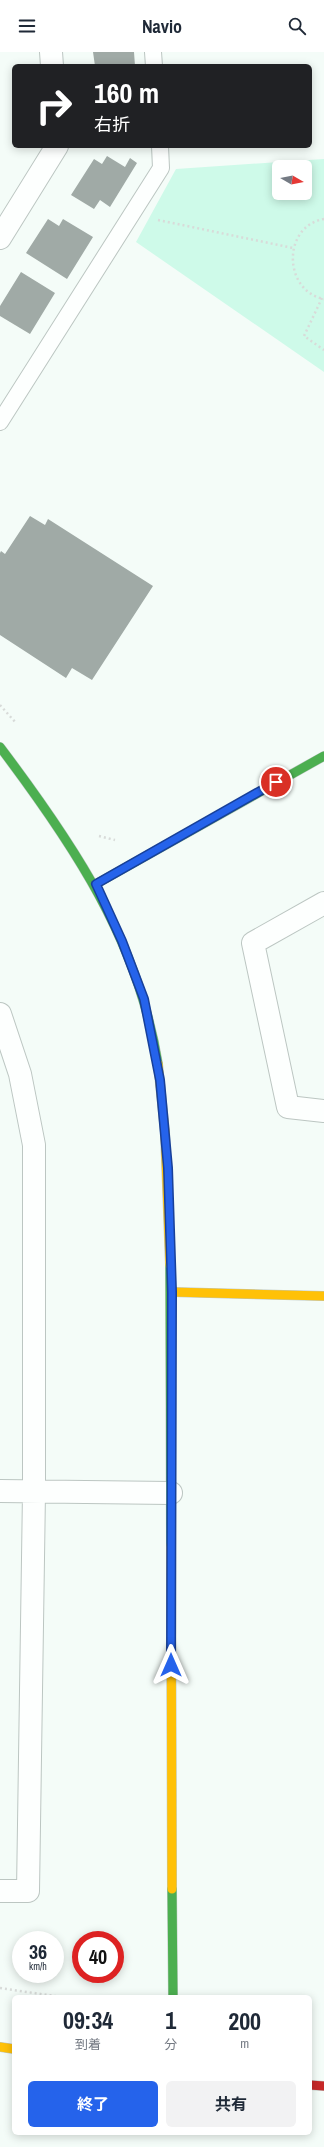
<!DOCTYPE html>
<html lang="ja">
<head>
<meta charset="utf-8">
<style>
  :root { --surface:#fff; --page:#f2f2f3; --text:#1f2937; --muted:#747a83; --accent:#2563eb }
  body { margin:0; font-family:"Archivo Narrow","Noto Sans JP",sans-serif; background:var(--page); color:var(--text); height:100vh; display:flex; flex-direction:column; font-size:15px; white-space:nowrap }
  * { box-sizing:border-box; margin:0 }
  p { font-size:13px; color:var(--muted) }
  .icon { flex:none; width:22px; height:22px; fill:none; stroke:currentColor; stroke-width:2; stroke-linecap:round; stroke-linejoin:round }
  .map { position:relative; flex:1; overflow:hidden }
  .side { position:absolute; left:12px; top:1943px; width:300px; height:140px; display:flex; flex-direction:column; background:var(--surface); border-radius:6px; box-shadow:0 2px 10px #0003 }
  .side>* { flex:none }
  .top-card { position:absolute; left:12px; top:12px; width:300px; height:84px; border-radius:6px; box-shadow:0 2px 10px #0003; background:#202124; color:#fff; overflow:hidden }
  .needle { width:26px; rotate:99deg }
  .tools { position:absolute; left:272px; top:108px; display:grid; gap:8px }
  .tools a { display:grid; place-items:center; width:40px; height:40px; border-radius:6px; background:var(--surface); box-shadow:0 2px 10px #0003; font-size:20px }
  .speed { position:absolute; left:12px; top:1879px; display:flex; gap:8px; font-size:20px; font-weight:700; text-align:center }
  .speed>* { display:grid; place-content:center; width:52px; height:52px; border-radius:50%; background:var(--surface); box-shadow:0 2px 10px #0003; line-height:1 }
  .speed small { font-size:10px; font-weight:400 }
  .speed .limit { border:6px solid #d22; background:#fff; color:#111 }
  .pin { position:absolute; display:grid; place-items:center; width:34px; height:34px; color:#fff; margin:-17px; border:2px solid #fff; border-radius:50%; box-shadow:0 1px 4px #0007 }
  .me { position:absolute; width:44px; margin:-22px; rotate:0deg; stroke-linejoin:round; filter:drop-shadow(0 0 3px #0008) }
  .turn { display:flex; align-items:center; gap:14px; height:84px; padding:0 16px; font-size:18px }
  .turn .icon { width:52px; height:52px; stroke-width:2.5 }
  .turn b { display:block; font-size:28px; line-height:34px }
  .eta { display:flex; justify-content:space-evenly; align-items:center; height:68px; text-align:center }
  .eta b { font-size:24px; font-weight:700; line-height:28px }
  .action { display:flex; gap:8px; margin-top:auto; padding:8px 16px }
  .action a { flex:1; height:46px; border-radius:6px; background:var(--accent); color:#fff; font-size:16px; font-weight:700; line-height:46px; text-align:center }
  .action a+a { background:var(--page); color:var(--text) }
  header { display:flex; justify-content:space-between; align-items:center; height:52px; padding:0 16px; background:var(--surface); font-size:18px; font-weight:700 }
  .map>svg:first-child { display:block }
</style>
</head>
<body>
<header><svg class="icon" aria-label="menu" viewBox="0 0 24 24"><path d="M4 6h16M4 12h16M4 18h16"/></svg>Navio<svg class="icon" aria-label="search" viewBox="0 0 24 24"><circle cx="10" cy="10" r="6"/><path d="M15 15l6 6"/></svg></header>
<div class="map">
<svg width="324" height="2095" viewBox="0 0 324 2095">
  <rect width="100%" height="100%" fill="#f4fcf8"/>
  <!-- green -->
  <path fill="#cefae9" fill-rule="evenodd" d="M324 107V320L136 190 176 117ZM279 115H305V141H279Z"/>
  <!-- building -->
  <path fill="#a0aaa6" d="M93 0H134L135 14H118V12L95 14Z
    M107 104 125 115 130 106 137 111 110 155 100 148 94 157 71 143 94 107 102 112Z
    M48 167 59 174 63 167 93 185 67 227 26 201Z
    M21 220 55 241 30 282 0 264V254Z
    M30 464 45 473 48 467 153 534 92 628 72 616 66 626 0 583V501L1 499 5 502Z"/>
  <g fill="none" stroke-linecap="round" stroke-linejoin="round">
    <defs>
      <path id="lane" d="M153 0 154 14
        M0 370 161 116 160 94"/>
      <path id="street" d="M51 0 52 14
        M0 186 57 94
        M324 851 253 891 288 1055 324 1059
        M0 962 20 1022 34 1093V1440L28 1839H0
        M0 1439 171 1441"/>
      <path id="fast" d="M0 695C74 793 138 888 158 1012
        M96 832 324 704
        M170 1213 171 1493
        M172 1837 173 1945"/>
      <path id="slow" d="M158 1012 165 1080 170 1213
        M172 1240 324 1244
        M171 1493 172 1837
        M0 1995 14 1997"/>
      <path id="jam" d="M310 2033 324 2034"/>
    </defs>
    <!-- lane casing -->
    <use href="#lane" stroke="#bcc6c2" stroke-width="18"/>
    <!-- street casing -->
    <use href="#street" stroke="#bcc6c2" stroke-width="24"/>
    <!-- fast casing -->
    <use href="#fast" stroke="#bcc6c2" stroke-width="10"/>
    <!-- slow casing -->
    <use href="#slow" stroke="#bcc6c2" stroke-width="10"/>
    <!-- jam casing -->
    <use href="#jam" stroke="#bcc6c2" stroke-width="10"/>
    <!-- path -->
    <path stroke="#d8dbd9" stroke-width="2.5" stroke-dasharray="2 3" stroke-linecap="butt" d="M324 167C282 174 283 239 324 247
      M158 168 293 196
      M322 246 304 284 324 298
      M0 653 16 671
      M99 784 115 788
      M0 1936 61 1945"/>
    <!-- lane -->
    <use href="#lane" stroke="#fdfffe" stroke-width="16"/>
    <!-- street -->
    <use href="#street" stroke="#fdfffe" stroke-width="22"/>
    <!-- fast -->
    <use href="#fast" stroke="#4caf50" stroke-width="9"/>
    <!-- slow -->
    <use href="#slow" stroke="#ffc107" stroke-width="9"/>
    <!-- jam -->
    <use href="#jam" stroke="#c62828" stroke-width="9"/>
  </g>
  <g fill="none" stroke-linecap="round" stroke-linejoin="round">
    <defs>
      <path id="route" d="M171 1613 172 1240 168 1116 160 1028 144 947 122 889 96 832 276 730"/>
    </defs>
    <!-- route casing -->
    <use href="#route" stroke="#184099" stroke-width="10"/>
    <!-- route -->
    <use href="#route" stroke="#2563eb" stroke-width="7"/>
  </g>
</svg>
<div class="tools">
<a><svg class="needle" viewBox="-14 -14 28 28"><path d="M0-13l5 13h-10z" fill="#e53935"/><path d="M0 13l5-13h-10z" fill="#747a83"/></svg></a>
</div>
<div class="speed"><div>36<small>km/h</small></div><div class="limit">40</div></div>
<div class="pin" style="left:276px;top:730px;background:#d93025"><svg class="icon" aria-label="arrive" viewBox="0 0 24 24"><path d="M6 21V4h12l-3 4 3 4H6"/></svg></div>
<svg class="me" style="left:171px;top:1613px" viewBox="-20 -20 40 40"><path d="M0-17L14 15 0 8-14 15z" fill="#2563eb" stroke="#fff" stroke-width="4"/></svg>
<div class="top-card">
<div class="turn"><svg class="icon" aria-label="right" viewBox="0 0 24 24"><path d="M7 20v-9h11M14 6l5 5-5 5"/></svg><div><b>160 m</b>右折</div></div>
</div>
<section class="side">
<div class="eta">
<div><b>09:34</b><p>到着</p></div>
<div><b>1</b><p>分</p></div>
<div><b>200</b><p>m</p></div>
</div>
<div class="action"><a>終了</a><a>共有</a></div>
</section>
</div>
</body>
</html>
